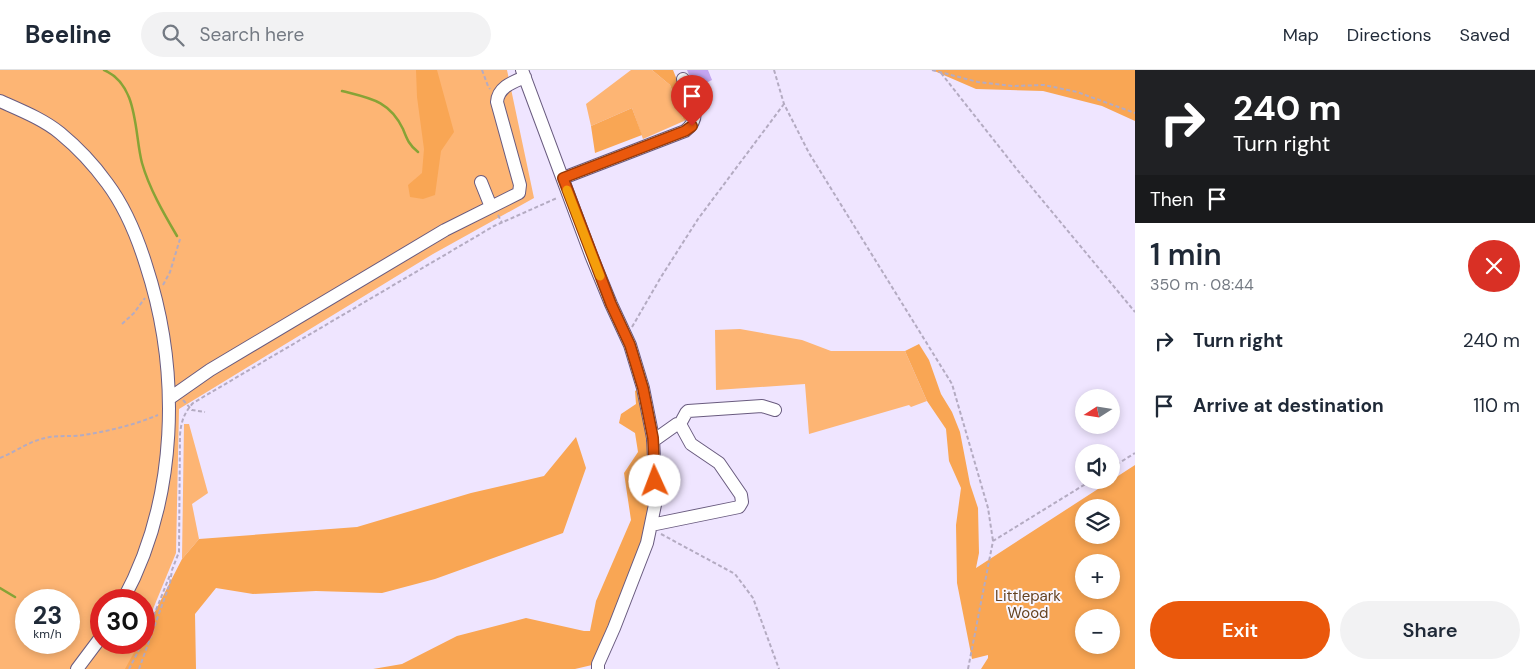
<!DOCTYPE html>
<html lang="en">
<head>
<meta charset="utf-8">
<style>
  :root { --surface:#fff; --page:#f2f2f3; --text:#1f2937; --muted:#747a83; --line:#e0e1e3; --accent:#ea580c }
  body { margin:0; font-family:"DM Sans",sans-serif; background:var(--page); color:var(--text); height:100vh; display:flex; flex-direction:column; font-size:19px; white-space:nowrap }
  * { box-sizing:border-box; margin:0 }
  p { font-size:16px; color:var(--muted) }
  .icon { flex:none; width:28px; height:28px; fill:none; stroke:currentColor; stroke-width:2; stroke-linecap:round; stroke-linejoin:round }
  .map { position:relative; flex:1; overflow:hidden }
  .sheet { display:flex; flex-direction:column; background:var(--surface); width:400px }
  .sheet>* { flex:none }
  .hud { background:#202124; color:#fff; overflow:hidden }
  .needle { width:32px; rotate:258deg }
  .fabs { position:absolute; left:1075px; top:319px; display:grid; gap:10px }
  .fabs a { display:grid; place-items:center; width:45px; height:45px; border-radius:50%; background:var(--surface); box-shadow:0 2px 8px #0003; font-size:25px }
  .speed { position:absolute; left:15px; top:519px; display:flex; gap:10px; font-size:25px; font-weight:700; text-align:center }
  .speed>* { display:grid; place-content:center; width:65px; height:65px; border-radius:50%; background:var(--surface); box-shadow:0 2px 8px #0003; line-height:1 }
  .speed small { font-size:12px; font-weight:400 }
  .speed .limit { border:8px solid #d22; background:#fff; color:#111 }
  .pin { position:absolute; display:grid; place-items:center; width:42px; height:42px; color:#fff; margin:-51px -21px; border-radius:50% 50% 50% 0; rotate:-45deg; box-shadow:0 0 5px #0007 }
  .pin .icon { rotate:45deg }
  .me { position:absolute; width:55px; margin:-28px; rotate:358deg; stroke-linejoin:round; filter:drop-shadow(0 0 4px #0008) }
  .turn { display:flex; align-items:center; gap:18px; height:105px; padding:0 15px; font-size:22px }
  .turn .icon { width:65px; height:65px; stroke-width:2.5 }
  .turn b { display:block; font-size:35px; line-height:42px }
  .then { display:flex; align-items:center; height:48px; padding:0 15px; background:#0003; gap:10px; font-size:19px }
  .round { display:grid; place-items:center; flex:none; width:52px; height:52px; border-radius:26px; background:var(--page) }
  .head { display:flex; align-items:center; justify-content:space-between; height:85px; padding:0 15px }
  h1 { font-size:30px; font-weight:600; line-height:38px }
  .action { display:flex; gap:10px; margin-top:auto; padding:10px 15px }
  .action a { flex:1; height:58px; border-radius:30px; background:var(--accent); color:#fff; font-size:20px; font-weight:600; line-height:58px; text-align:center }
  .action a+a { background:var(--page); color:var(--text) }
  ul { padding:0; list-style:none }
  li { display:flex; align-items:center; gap:15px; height:65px; padding:0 15px }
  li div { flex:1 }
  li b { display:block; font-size:19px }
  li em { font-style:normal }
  header { display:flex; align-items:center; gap:30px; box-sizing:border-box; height:70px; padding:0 25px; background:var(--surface); border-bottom:1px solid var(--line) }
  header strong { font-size:24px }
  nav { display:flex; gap:28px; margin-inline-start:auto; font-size:18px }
  .search { width:350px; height:45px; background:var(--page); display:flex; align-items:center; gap:12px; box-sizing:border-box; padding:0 18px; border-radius:28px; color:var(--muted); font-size:19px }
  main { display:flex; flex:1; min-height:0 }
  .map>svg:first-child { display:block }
</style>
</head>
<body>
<header>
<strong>Beeline</strong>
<div class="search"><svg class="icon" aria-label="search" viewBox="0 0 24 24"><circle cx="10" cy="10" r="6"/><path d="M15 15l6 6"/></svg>Search here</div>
<nav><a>Map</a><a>Directions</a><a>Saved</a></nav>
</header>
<main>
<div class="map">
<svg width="1135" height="599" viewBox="0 0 1135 599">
  <rect width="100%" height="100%" fill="#efe5ff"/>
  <!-- green -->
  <path fill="#fdb574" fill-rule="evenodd" d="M0 0H507L534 128 433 184 179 339 176 483 144 561V530H101V572L139 573 126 599H0ZM26 530H69V572H26Z
    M631 0H652L670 15 684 51 643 69 632 38 591 56 586 34Z
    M740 259 802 270 831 281H905L927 331 911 337 909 335 809 364 805 314 716 320 715 260Z
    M184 354H189L208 423 192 434 199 469 182 489Z"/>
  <!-- forest -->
  <path fill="#f9a654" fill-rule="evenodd" d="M416 0H437L454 62 441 81 435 125 423 129 410 127 408 115 422 103 424 79 417 27Z
    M652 0H673L691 45 684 51 670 15Z
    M932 0H1135V51L1102 36 1043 21 976 19Z
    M632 38 642 65 595 83 591 56Z
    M919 274 929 290 941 324 952 342 960 362 970 414 978 438 979 483 976 498 1135 395V599H981L988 588V585L972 589 957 513 956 455 961 418 949 391 946 359 927 331 905 281ZM1084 438H1111V465H1084ZM1084 492H1111V520H1084ZM1084 548H1111V575H1084Z
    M640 318C646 347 652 376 651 405 651 473 621 535 592 595L575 599H373L402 594 457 566 526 548 584 561H590L596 531 631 450 624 403 638 382 635 363 619 353 621 344 636 334 635 321Z
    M576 367 586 398 563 463 435 509 382 523 316 521 253 524 216 518 195 544 196 599H125L139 573 144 572V563L182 489 199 469 357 457 471 423 544 406Z"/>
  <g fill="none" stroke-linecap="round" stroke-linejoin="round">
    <!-- stream -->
    <path stroke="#87a336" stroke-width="2.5" d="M104 0C139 15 134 63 142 93 149 118 164 144 177 166
      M342 21C369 28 389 30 403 59 407 69 409 75 418 82
      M0 518 15 527"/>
  </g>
  <!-- building -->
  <path fill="#c4a5f1" d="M687 0H708L712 10 695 18Z"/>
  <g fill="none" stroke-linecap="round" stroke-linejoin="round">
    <defs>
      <path id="minor" d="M522 0 591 185 611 234 630 275 643 318 653 368 656 430 647 473 614 558 598 594V599
        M0 31C20 40 43 49 60 63 77 77 94 95 107 113 125 137 137 166 146 195 181 302 178 429 123 530
        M563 108 685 61C704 47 691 26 683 9
        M481 112 491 137
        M170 328 210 300 445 160 519 123 520 115 497 32C498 17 513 12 525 7
        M680 354 686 343 688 341 762 336 775 340
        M651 455 739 437 742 432 741 425 719 393 691 374 680 354H677L653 371
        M77 599 101 567"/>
    </defs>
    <!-- minor casing -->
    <use href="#minor" stroke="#695b7f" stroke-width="14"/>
    <!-- path -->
    <path stroke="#b4abc2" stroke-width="2" stroke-dasharray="4 2.5" stroke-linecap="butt" d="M482 0 488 16 490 19
      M774 0 784 34 809 83 952 314 988 438 993 471
      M932 0 978 12 1013 16 1044 15 1077 22 1135 43
      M941 3 1019 102 1135 242
      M498 145 502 153
      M163 215 170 202 180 169
      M122 254 134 243 145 228
      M632 257 661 207 698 149 784 34
      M183 330 192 340 205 342
      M0 388C15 382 30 371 45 368 58 365 71 367 84 365 109 361 134 355 158 345
      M1111 398 1135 383
      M661 464 735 504 753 528 779 599
      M144 570 170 505
      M129 599 143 572
      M139 599 170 513 172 500 179 482 180 365C181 352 184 343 193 333L494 156 557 128
      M968 599 993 471 1092 410"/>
    <!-- minor -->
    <use href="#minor" stroke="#fff" stroke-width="12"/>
  </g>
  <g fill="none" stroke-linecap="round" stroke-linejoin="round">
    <defs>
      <path id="route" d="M655 411 653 368 643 318 630 275 611 234 563 108 685 61 692 56"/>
    </defs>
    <!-- route casing -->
    <use href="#route" stroke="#983908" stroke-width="12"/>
    <!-- route -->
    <use href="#route" stroke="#ea580c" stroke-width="9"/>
    <!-- slow -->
    <path stroke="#f59e0b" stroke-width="9" d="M567 120 600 206"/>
  </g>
  <g text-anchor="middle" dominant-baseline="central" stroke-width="4" stroke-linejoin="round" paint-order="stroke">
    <!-- park labels -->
    <g font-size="15" fill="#654221" stroke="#f9f6ff">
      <text x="1028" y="526">Littlepark<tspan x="1028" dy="17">Wood</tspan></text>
    </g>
  </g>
</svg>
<div class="fabs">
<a><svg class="needle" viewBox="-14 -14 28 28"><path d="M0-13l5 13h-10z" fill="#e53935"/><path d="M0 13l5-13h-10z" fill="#747a83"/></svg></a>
<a><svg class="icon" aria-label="sound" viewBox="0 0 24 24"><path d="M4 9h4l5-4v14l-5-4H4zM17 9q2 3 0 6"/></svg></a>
<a><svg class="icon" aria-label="layers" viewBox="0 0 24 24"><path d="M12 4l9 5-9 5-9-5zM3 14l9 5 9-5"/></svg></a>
<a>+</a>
<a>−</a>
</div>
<div class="speed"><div>23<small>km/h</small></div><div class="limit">30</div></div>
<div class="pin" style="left:692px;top:56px;background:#d93025"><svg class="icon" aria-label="arrive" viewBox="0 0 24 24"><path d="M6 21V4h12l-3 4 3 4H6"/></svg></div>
<svg class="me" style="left:655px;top:411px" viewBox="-20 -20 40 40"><circle r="19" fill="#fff"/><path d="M0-13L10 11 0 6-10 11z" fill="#ea580c"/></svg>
</div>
<section class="sheet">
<div class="hud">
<div class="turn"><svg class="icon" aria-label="right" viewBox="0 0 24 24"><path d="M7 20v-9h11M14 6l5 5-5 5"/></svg><div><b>240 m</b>Turn right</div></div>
<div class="then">Then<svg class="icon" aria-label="arrive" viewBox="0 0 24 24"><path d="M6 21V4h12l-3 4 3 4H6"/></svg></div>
</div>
<div class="head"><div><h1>1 min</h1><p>350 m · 08:44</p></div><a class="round" style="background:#d93025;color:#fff"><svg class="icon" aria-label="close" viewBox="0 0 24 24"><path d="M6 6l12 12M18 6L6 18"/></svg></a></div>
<ul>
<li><svg class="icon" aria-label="right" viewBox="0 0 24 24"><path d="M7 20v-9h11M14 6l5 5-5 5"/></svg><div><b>Turn right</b></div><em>240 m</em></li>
<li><svg class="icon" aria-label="arrive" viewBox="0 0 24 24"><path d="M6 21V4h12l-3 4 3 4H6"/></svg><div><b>Arrive at destination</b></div><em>110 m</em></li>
</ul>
<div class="action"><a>Exit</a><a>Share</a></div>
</section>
</main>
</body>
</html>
